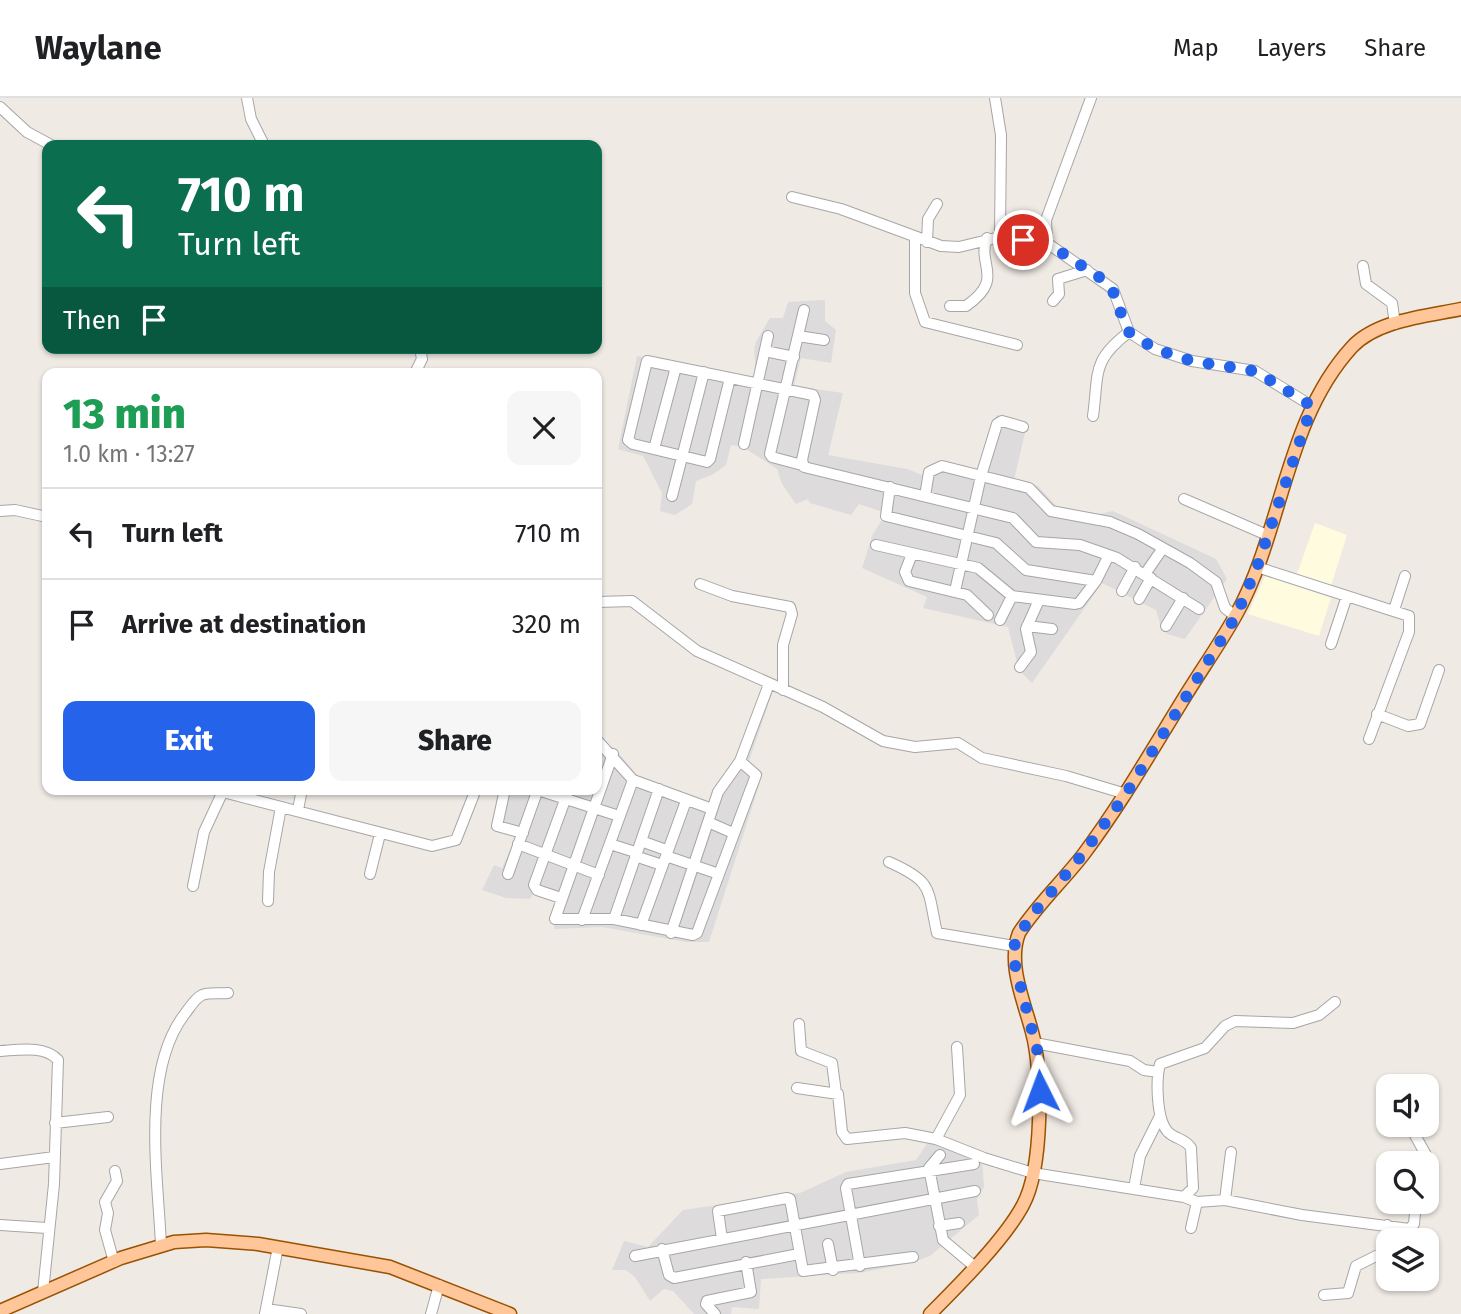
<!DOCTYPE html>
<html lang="en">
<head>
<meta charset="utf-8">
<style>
  :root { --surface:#fff; --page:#f6f6f6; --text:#202124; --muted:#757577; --line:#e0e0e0; --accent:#2563eb }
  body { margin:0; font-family:"Fira Sans",sans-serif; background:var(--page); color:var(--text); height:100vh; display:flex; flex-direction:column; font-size:26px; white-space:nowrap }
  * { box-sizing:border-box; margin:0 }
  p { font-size:23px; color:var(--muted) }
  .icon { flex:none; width:38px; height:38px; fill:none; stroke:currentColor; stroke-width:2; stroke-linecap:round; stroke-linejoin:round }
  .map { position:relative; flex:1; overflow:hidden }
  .drawer { position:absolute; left:42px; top:270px; width:560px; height:427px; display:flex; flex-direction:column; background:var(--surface); border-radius:14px; box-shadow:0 2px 5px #0004 }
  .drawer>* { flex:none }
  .top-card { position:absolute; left:42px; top:42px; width:560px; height:214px; border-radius:14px; box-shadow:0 2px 5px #0004; background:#0b6e4f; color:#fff; overflow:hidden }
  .controls { position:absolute; left:1376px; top:976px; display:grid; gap:14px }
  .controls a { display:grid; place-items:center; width:63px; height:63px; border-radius:14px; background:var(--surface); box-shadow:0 2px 5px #0004; font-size:35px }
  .pin { position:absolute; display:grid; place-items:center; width:60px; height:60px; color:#fff; margin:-30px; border:4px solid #fff; border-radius:50%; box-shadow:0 2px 7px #0007 }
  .me { position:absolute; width:77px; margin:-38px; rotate:357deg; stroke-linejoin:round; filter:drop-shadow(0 0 5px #0008) }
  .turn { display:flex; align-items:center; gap:24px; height:147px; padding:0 21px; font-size:32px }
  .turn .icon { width:91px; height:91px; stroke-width:2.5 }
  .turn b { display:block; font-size:49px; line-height:60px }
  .then { display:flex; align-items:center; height:66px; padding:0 21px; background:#0003; gap:14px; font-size:26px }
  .round { display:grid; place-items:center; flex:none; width:74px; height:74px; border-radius:14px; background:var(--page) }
  .headline { display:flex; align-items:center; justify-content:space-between; height:119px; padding:0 21px }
  h1 { font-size:42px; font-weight:800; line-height:52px; color:#1e9e55 }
  .cta { display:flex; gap:14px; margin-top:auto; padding:14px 21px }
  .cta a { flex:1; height:80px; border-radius:14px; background:var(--accent); color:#fff; font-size:28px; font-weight:800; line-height:80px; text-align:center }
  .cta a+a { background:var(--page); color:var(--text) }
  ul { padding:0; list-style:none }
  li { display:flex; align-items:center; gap:21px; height:91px; padding:0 21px; border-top:2px solid var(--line) }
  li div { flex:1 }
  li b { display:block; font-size:26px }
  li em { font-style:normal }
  header { display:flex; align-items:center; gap:42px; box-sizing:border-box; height:98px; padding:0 35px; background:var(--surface); border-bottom:2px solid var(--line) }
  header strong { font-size:33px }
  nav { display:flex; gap:38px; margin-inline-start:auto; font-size:24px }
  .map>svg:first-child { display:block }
</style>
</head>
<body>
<header>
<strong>Waylane</strong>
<nav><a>Map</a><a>Layers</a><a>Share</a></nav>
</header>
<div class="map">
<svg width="1461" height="1216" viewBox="0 0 1461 1216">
  <rect width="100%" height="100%" fill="#f0eae4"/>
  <!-- residential -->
  <path fill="#dddbdc" d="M825 202V223L836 232 831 265 801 260 794 288 843 295 828 357 907 371 930 380 936 364 982 374 996 317 1027 326 1014 382 1038 388 1059 411 1095 417 1113 413 1216 461 1227 481 1185 541 1167 536 1161 529 1156 512 1102 485 1032 585 1019 572 1008 529 923 510 927 499 862 470 872 438 886 415 859 406 851 417 810 405 808 401 796 406 782 386 777 371 743 349 731 347 726 367 712 377 696 383 692 406 675 417 660 413 662 395 643 358 618 351 637 258 757 280 754 254 756 244 770 220H783L788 204Z
    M764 590 773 593 749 663 763 675 709 844H686L602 829 554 831 558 805 533 796 530 801 506 800 482 792 494 767 502 770 516 739 490 731 504 691H597V638L616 652 637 677 694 704H708L737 662Z
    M929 1043 982 1062 984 1089 977 1101 979 1117 930 1158 911 1165 859 1175 761 1181 759 1211 732 1209 731 1216H694L673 1193 664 1191 650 1203 635 1179 626 1172H612L624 1143 648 1149 683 1112 800 1095 846 1074 916 1062Z"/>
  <!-- education -->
  <path fill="#fffbde" d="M1315 425 1347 437 1330 491 1296 479Z
    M1265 478 1331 500 1319 538 1248 516Z"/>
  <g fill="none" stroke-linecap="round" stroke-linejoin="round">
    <defs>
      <path id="minor" d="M247 0 251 21 264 47
        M995 0 1001 37 1000 139
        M0 9 27 34 51 47
        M792 99 841 111 941 148 959 149 1000 139 1047 145 1113 191 1129 234 1155 251 1192 263 1255 273 1312 308
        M915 141V195L925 224 1017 247
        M927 144 928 121 937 106
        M1047 145 1046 122 1091 0
        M1363 168 1366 186 1392 205 1395 226
        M1053 203 1059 196 1058 181 1087 172
        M950 208H966C1006 180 976 167 987 140
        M798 238 824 242
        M765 253 794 259
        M415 275 422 261 420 250
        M730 280 710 361 707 364 633 346 628 342 647 263 813 297 815 302 802 362 804 369 1013 420 1036 444 1080 447 1117 460 1199 511
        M1093 318C1099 275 1091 263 1129 234
        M744 346 768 238
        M654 351 676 269
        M802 367 772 359 770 356 804 212
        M890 389 886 418 996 445 1026 472 1096 483
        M672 398 704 274
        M925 398 929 374 942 368 1029 390 1051 413 1110 424 1138 436 1190 465 1216 484 1225 510 1235 518
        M1184 401 1267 437
        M0 413 15 412 47 419
        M876 447 978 470 1012 498 1075 506 1079 505 1096 483 1109 457
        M912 456 905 474 909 483 967 497 988 517
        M1257 469 1409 518V534L1369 641
        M1145 476 1163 450
        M700 486 732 498 790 509 792 516 783 547V592
        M955 493 981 378 997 326 1002 323 1023 329
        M1122 493 1135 469
        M1139 501 1151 480
        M597 504 632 503 697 553 823 609 883 643 915 649 958 645 982 660 1066 678 1126 696
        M1394 512 1405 478
        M1000 522 1012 498
        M1027 528 1052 531
        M1166 528 1183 500
        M1331 546 1347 498
        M1020 569 1031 554 1026 531 1039 502
        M1377 616 1408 628 1420 626 1439 572
        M597 642 633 682 712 711
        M613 656 555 821H614L693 837 697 835 756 677 740 663
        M505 691 497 728 523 735
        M538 692 619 718
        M223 694 432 748 456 742 476 691
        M298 712 302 691
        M708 724 733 735
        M641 743 666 752
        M518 746 599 777
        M610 746 635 754
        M635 758 662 767
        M666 758 719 776
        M889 764C934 784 927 790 937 835L1014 848
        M370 776 380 736
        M508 776 538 691
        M193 788 204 734 224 691
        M561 800 537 792 534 787 569 691
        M268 803 269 774 281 709
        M614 821 659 691
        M582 822 633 682
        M641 827 686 703
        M671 835 718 694 740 663 769 586
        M799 926 801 953 832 965 836 995
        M1035 945 1130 963 1144 972 1158 974
        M0 953C18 952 45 947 58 962L54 1086 43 1194
        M797 990 838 996 842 1034 847 1041 905 1035 936 1041 984 1060 1033 1075 1184 1099 1197 1104 1225 1102 1302 1117 1409 1131 1414 1126 1416 1104
        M55 1025 108 1019
        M1415 1037 1432 1068 1426 1082
        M936 1041 960 997 957 949
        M940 1057 929 1070 943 1142 975 1169
        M0 1066 54 1059
        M1134 1090 1140 1058 1160 1018
        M1184 1099 1193 1090 1191 1050C1186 1041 1175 1041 1168 1034 1156 1021 1156 981 1160 966L1205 950 1225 928 1235 923 1293 925 1319 917 1335 904
        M1225 1102 1231 1054
        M0 1127 47 1130
        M939 1128 959 1125
        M1191 1130 1197 1104
        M722 1141 718 1113 787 1100 790 1101 803 1173 913 1159
        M828 1146 833 1172
        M161 1147C158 1079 141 974 184 917 189 911 194 901 202 897 209 894 220 896 228 895
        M662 1151 669 1177 674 1180 799 1156
        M635 1158 975 1093
        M114 1164 105 1132 108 1115 105 1104 117 1083 115 1073
        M860 1168 846 1090 848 1086 974 1066
        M1324 1197 1348 1195 1356 1168 1382 1155 1387 1127
        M266 1211 301 1216
        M265 1216 278 1149
        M431 1216 439 1187
        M715 1216 706 1206 707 1203 751 1194 746 1164"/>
      <path id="major" d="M0 1213 121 1160 174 1144 206 1142 258 1146 390 1169 510 1216
        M930 1216C958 1188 1005 1141 1023 1107 1043 1070 1043 973 1032 934 1024 903 1007 866 1019 835 1037 807 1062 784 1083 757 1119 709 1149 657 1181 605 1199 575 1220 546 1237 515 1283 431 1285 322 1352 249 1377 222 1427 218 1461 211"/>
    </defs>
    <!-- minor casing -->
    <use href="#minor" stroke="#a6a6a6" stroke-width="12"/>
    <!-- major casing -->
    <use href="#major" stroke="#995200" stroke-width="15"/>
    <!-- minor -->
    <use href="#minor" stroke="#fff" stroke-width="10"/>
    <!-- major -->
    <use href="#major" stroke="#ffc69a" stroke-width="12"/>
  </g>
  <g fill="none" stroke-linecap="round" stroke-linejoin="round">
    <!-- route -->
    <path stroke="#2563eb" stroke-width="12" stroke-dasharray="0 21.6" d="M1023 142 1047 145 1105 183 1118 201 1122 221 1129 234 1155 251 1192 263 1255 273 1312 308 1257 469 1236 518 1126 696 1082 757 1028 822 1014 848 1015 867 1038 955 1040 993"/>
  </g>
</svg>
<div class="controls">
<a><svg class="icon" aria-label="sound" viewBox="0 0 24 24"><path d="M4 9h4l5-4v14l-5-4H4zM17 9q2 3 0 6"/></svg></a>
<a><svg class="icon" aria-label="search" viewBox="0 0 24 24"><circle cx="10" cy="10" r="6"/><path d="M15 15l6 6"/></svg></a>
<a><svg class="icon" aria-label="layers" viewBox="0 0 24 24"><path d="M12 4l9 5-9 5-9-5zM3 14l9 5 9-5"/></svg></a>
</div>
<div class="pin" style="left:1023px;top:142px;background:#d93025"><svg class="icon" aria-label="arrive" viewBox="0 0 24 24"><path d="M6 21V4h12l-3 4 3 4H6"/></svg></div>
<svg class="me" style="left:1040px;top:993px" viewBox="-20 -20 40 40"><path d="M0-17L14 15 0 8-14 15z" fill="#2563eb" stroke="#fff" stroke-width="4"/></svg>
<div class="top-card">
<div class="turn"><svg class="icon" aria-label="left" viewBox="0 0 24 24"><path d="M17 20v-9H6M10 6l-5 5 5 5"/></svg><div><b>710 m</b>Turn left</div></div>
<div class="then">Then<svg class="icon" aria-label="arrive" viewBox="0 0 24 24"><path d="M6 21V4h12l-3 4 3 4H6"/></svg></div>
</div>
<section class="drawer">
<div class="headline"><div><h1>13 min</h1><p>1.0 km · 13:27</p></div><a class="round"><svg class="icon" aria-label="close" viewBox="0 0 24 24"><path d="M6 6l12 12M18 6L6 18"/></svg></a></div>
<ul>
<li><svg class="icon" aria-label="left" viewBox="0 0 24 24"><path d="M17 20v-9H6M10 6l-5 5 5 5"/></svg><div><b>Turn left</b></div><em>710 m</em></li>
<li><svg class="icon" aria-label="arrive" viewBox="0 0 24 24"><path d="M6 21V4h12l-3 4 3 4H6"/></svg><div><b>Arrive at destination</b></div><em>320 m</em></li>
</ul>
<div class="cta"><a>Exit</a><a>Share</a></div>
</section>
</div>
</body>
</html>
